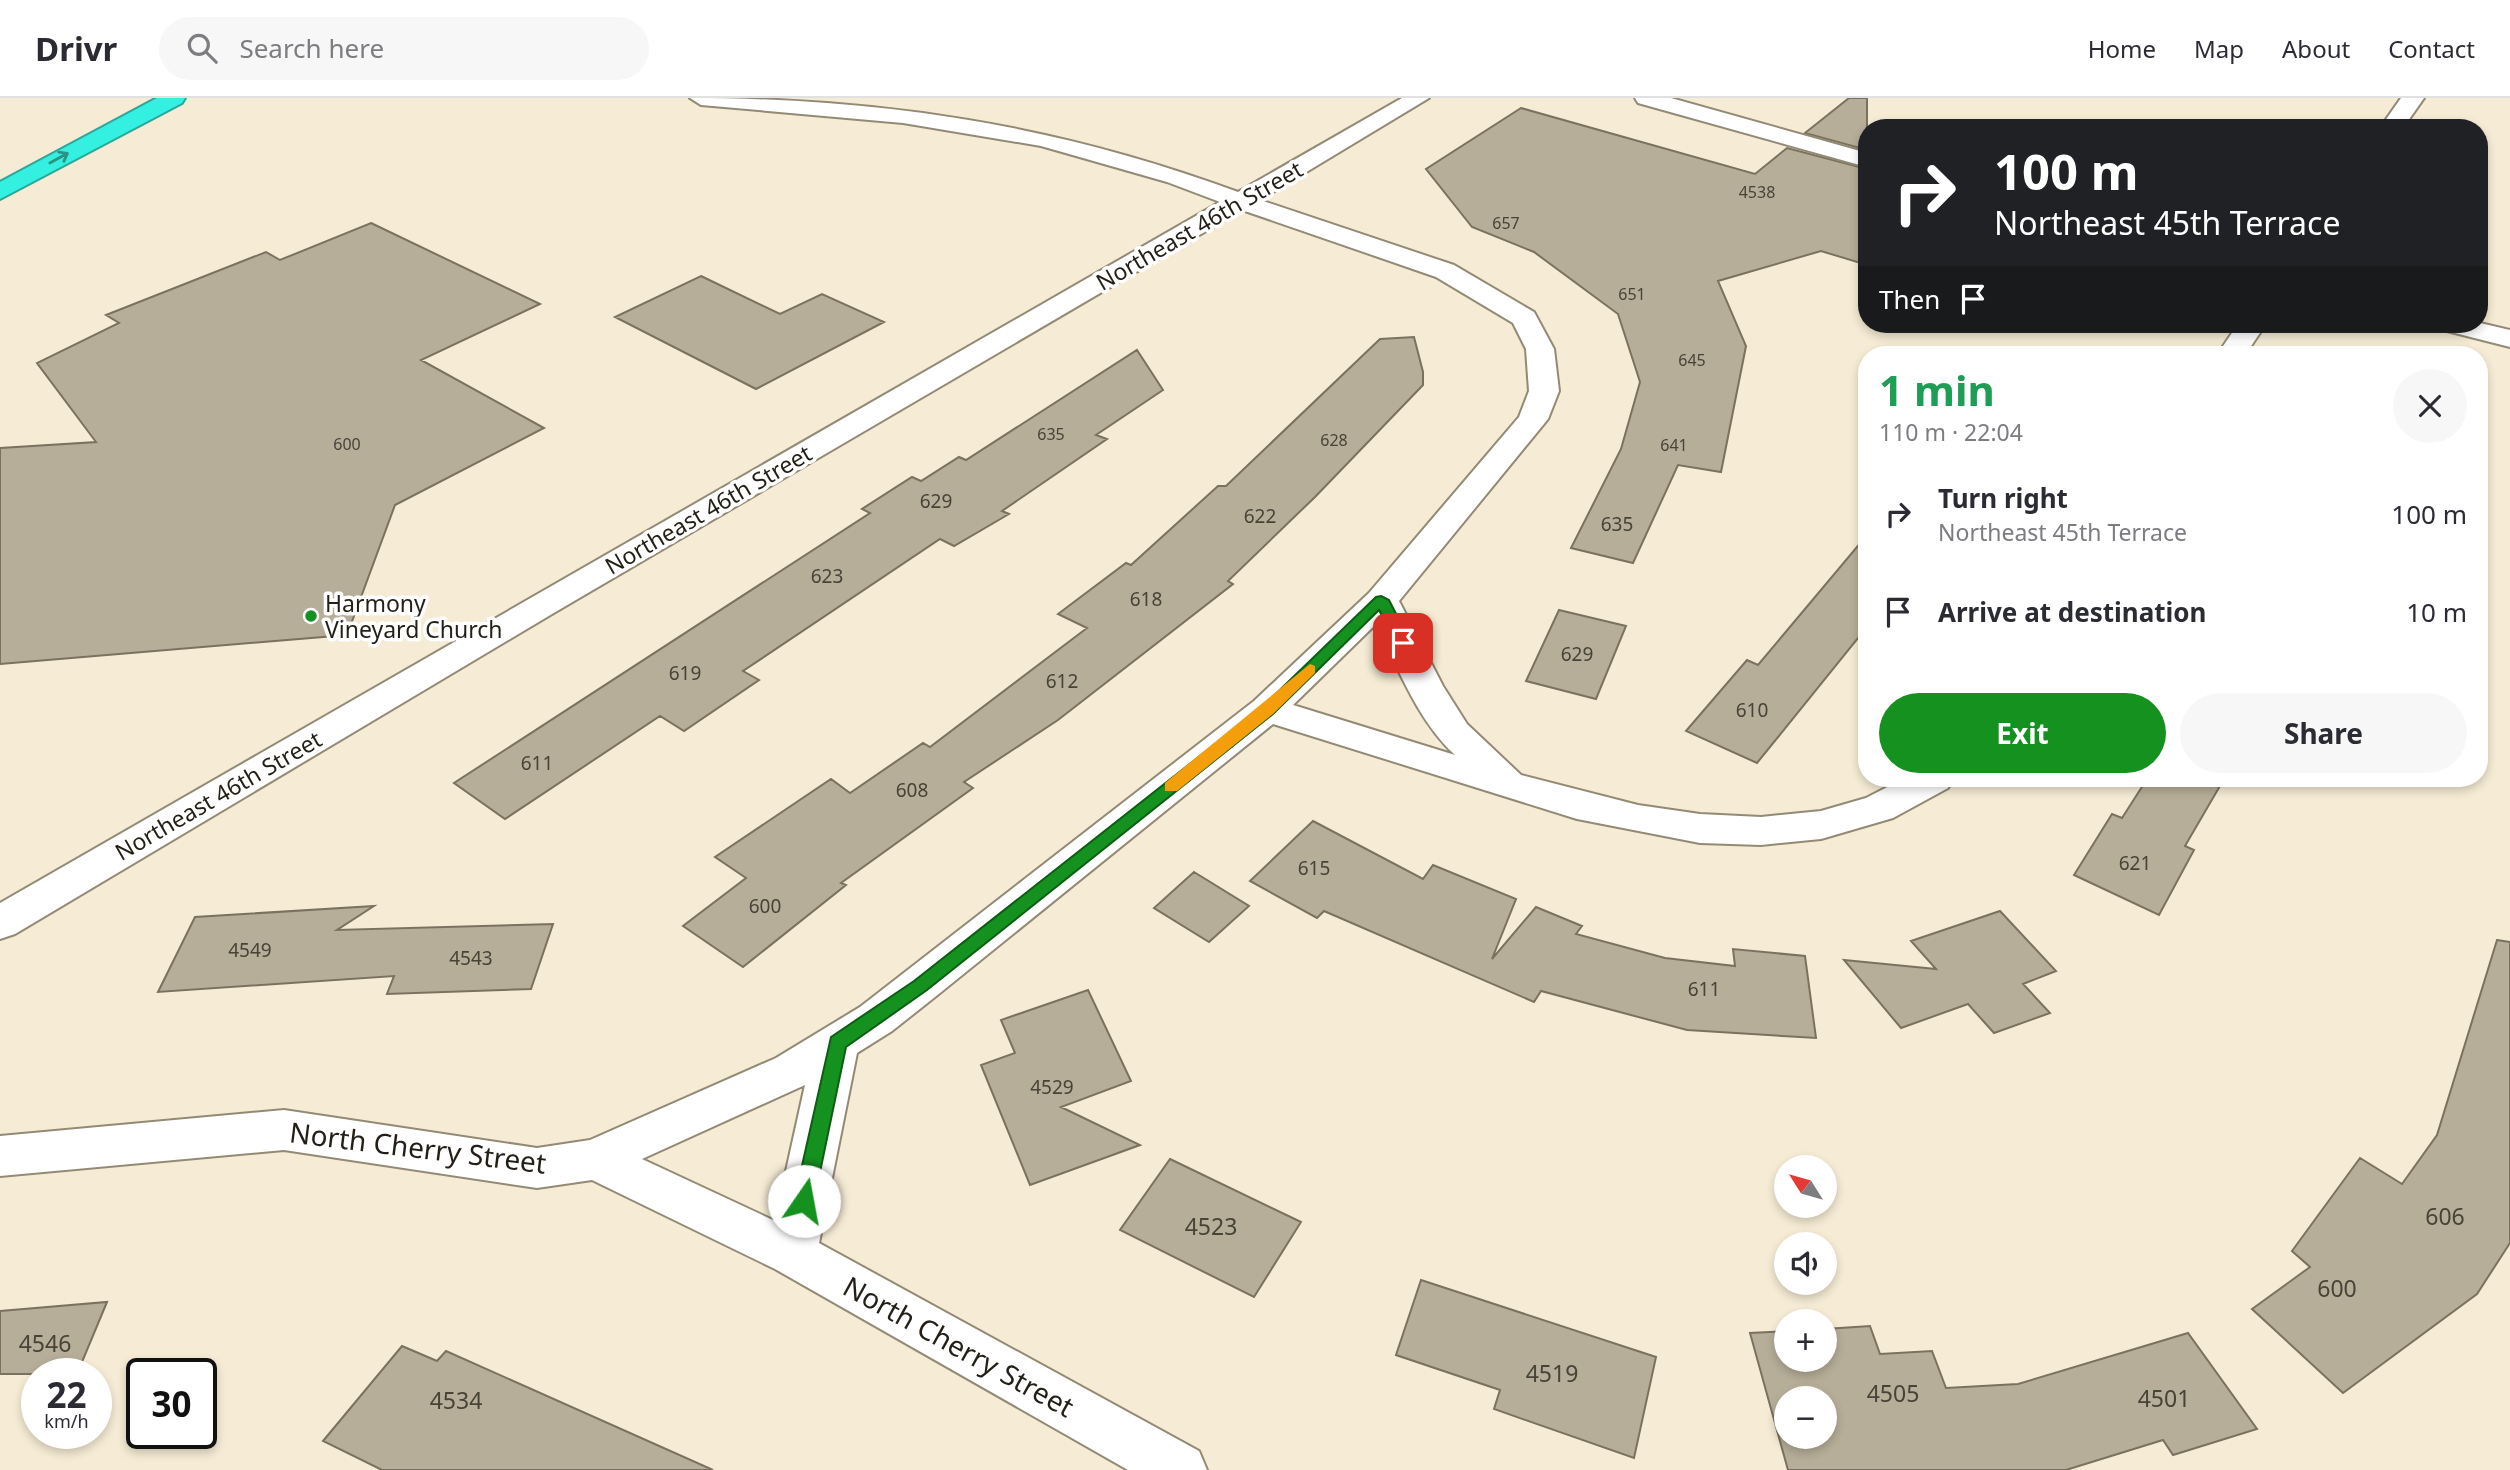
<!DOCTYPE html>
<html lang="en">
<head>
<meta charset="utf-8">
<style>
  :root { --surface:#fff; --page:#f7f7f7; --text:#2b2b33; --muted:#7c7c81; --line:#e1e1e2; --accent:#14911f }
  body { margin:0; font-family:"Noto Sans",sans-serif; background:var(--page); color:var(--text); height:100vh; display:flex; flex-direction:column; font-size:26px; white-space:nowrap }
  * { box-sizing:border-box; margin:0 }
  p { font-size:23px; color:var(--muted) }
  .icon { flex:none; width:38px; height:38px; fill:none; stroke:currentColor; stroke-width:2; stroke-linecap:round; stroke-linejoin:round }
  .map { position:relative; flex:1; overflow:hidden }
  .panel { position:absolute; left:1858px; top:248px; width:630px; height:441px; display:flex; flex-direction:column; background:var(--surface); border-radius:28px; box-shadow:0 4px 10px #0003 }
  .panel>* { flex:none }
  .banner { position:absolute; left:1858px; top:21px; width:630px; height:214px; border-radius:28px; box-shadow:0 4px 10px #0003; background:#202124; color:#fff; overflow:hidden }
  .needle { width:46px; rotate:307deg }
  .tools { position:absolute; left:1774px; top:1057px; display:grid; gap:14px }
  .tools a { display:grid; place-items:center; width:63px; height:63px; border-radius:50%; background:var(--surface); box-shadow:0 4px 10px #0003; font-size:35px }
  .speed { position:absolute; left:21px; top:1260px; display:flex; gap:14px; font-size:35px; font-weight:700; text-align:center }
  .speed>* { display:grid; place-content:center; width:91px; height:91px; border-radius:50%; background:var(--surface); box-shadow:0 4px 10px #0003; line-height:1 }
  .speed small { font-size:18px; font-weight:400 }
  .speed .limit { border:4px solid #111; border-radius:10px; background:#fff; color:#111 }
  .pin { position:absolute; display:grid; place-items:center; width:60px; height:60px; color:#fff; margin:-30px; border-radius:14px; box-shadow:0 4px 10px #0006 }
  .me { position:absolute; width:77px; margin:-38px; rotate:12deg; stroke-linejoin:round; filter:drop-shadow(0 0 5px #0008) }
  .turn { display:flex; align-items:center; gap:24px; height:147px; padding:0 21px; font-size:32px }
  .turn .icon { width:91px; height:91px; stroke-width:2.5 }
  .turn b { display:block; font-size:49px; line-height:60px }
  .then { display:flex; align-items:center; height:66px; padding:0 21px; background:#0003; gap:14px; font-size:26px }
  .round { display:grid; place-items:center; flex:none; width:74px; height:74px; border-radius:37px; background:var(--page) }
  .overview { display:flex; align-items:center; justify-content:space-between; height:119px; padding:0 21px }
  h1 { font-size:42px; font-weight:700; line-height:52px; color:#1e9e55 }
  .action { display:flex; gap:14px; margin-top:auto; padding:14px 21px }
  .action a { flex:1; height:80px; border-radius:42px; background:var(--accent); color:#fff; font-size:28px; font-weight:700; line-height:80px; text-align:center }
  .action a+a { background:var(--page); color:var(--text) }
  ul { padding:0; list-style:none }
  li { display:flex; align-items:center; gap:21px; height:98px; padding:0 21px }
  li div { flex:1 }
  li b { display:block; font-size:26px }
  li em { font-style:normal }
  header { display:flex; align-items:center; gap:42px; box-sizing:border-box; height:98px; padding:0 35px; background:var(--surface); border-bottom:2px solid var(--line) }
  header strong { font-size:33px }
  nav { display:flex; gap:38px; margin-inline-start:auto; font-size:24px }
  .search { width:490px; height:63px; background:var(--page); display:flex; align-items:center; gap:18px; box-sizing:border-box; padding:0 24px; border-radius:38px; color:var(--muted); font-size:26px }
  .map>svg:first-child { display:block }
</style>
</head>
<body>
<header>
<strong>Drivr</strong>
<div class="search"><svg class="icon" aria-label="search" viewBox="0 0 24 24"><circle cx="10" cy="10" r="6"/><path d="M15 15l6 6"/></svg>Search here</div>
<nav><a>Home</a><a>Map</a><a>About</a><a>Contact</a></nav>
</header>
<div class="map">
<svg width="2510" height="1372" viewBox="0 0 2510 1372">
  <rect width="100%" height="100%" fill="#f6ecd5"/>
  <!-- building -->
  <path fill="#b6ae98" stroke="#7a725e" stroke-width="2" fill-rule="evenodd" d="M1849 0H1867V52L1805 35Z
    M1521 10 1755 76 1787 50 1867 71V167L1821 153 1718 183 1746 248 1721 374 1678 367 1633 465 1571 450 1621 351 1640 284 1618 216 1534 154 1472 129 1426 71Z
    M371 125 540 206 421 262 544 330 395 407 347 537 0 566V350L96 344 37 265 119 225 106 217 266 154 280 162Z
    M701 178 780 216 822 196 884 224 756 291 615 219Z
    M1414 239 1423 274V287L1315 399 1228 483 1233 486 1058 622 964 684 973 690 841 785 846 787 743 869 683 828 746 780 715 759 831 681 850 695 923 645 930 649 1087 530 1058 516 1126 465 1131 467 1218 388H1226L1380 241Z
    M1137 252 1163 292 1096 337 1107 341 1002 413 1009 416 954 448 940 441 743 573 759 582 684 633 660 618 505 721 454 685 870 415 862 411 912 379 921 383 959 359 966 362Z
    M1867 437V529L1757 665 1686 633 1747 562 1758 567Z
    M1559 512 1626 528 1596 601 1526 583Z
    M2147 681H2224L2185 748 2194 752 2159 817 2074 777 2112 716 2122 720Z
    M1313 723 1423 781 1433 767 1516 801 1492 861 1536 809 1582 828 1576 836 1665 860 1735 868 1733 851 1805 858 1816 940 1687 932 1541 893 1534 904 1324 813 1317 820 1250 783Z
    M1194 774 1249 808 1209 844 1154 810Z
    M374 808 337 832 553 826 531 891 387 896 394 878 158 894 195 819Z
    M2000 813 2056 873 2023 886 2050 915 1994 935 1968 906 1901 930 1844 862 1936 871 1911 843Z
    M2497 842 2510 844V1145L2477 1196 2343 1295 2252 1211 2310 1169 2292 1153 2360 1060 2402 1086 2437 1037Z
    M1088 892 1131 983 1061 1009 1140 1047 1030 1087 981 967 1015 955 1001 922Z
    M1170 1061 1301 1124 1254 1199 1120 1132Z
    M1421 1182 1656 1259 1634 1360 1494 1311 1500 1292 1396 1257Z
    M107 1204 77 1276H0V1213Z
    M1870 1228 1880 1256 1932 1253 1946 1290 2018 1286 2188 1235 2257 1331 2173 1357 2163 1342 2066 1372H1788L1750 1235 1787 1233V1262H1825V1231ZM1787 1300H1825V1339H1787Z
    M402 1248 437 1263 446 1253 713 1372H382L323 1343Z"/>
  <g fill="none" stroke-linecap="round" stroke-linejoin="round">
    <defs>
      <path id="street" d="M690 0C882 0 1057 27 1238 94L1402 0H1429L1260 102 1454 167 1534 214 1554 251 1559 293 1548 321 1399 503 1443 588 1467 626 1521 677 1638 707 1700 716 1761 719 1821 713 1866 700 1903 681H1953L1948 690 1893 720 1821 741 1761 747 1700 745 1577 721 1273 626 935 899 892 933 857 955 819 1145 1199 1353 1207 1372H1128L775 1171 592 1082 537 1090 284 1052 0 1078V1038L284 1012 537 1050 590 1042 776 960 860 909 1254 603 1369 495 1519 319 1529 293 1526 251 1513 225 1436 179 1242 112 552 516 15 836 0 841V805L1220 104 1167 84 1041 48 903 25 701 7ZM1376 526C1398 570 1418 623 1455 657L1293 607ZM805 987 775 1123 642 1061Z
        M1635 0H1671L1867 55V69L1638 5Z
        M2401 0H2424L2403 30H2380Z
        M2480 225 2510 232V249L2443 232 2439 226Z
        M2238 226H2266L2245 257H2217Z"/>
      <path id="highway" d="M157 0H185L182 5 0 101V84Z"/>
    </defs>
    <!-- street casing -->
    <use href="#street" stroke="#938a75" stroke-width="4"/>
    <!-- highway casing -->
    <use href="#highway" stroke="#2da79a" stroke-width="4"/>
    <!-- street -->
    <use href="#street" fill="#fff" fill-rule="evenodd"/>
    <!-- highway -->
    <use href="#highway" fill="#33f0e0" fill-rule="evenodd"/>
  </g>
  <!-- one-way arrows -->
  <defs><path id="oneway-shaft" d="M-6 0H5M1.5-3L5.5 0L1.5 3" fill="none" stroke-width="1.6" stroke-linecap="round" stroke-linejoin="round" transform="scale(1.75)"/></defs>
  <use stroke="#2c9286" href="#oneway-shaft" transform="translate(59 60) rotate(-29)"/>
  <!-- route -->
  <path fill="#14911f" stroke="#0d5e14" stroke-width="2" d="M1381 498 1389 502 1411 545 1408 548H1398L1379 512 1273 616 927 892 846 949 814 1103 811 1109 804 1111 797 1109 794 1103 831 939 914 883 1262 609 1376 499Z"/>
  <!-- slow -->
  <path fill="#f59e0b" d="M1310 566 1315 568V575L1273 616 1177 693H1165V685Z"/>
  <!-- markers -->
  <circle fill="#14911f" stroke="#fff" stroke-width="2.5" cx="311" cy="518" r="7"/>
  <g text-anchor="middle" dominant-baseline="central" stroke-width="7" stroke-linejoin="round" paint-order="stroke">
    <!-- far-number labels -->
    <g font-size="16" fill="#484337">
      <text x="1757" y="94">4538</text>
      <text x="1506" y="125">657</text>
      <text x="1632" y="196">651</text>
      <text x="1692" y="262">645</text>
      <text x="1051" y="336">635</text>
      <text x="1334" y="342">628</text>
      <text x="347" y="346">600</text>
      <text x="1674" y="347">641</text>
    </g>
    <!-- number labels -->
    <g font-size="19" fill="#484337">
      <text x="936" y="403">629</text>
      <text x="1260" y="418">622</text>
      <text x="1617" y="426">635</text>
      <text x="827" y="478">623</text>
      <text x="1146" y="501">618</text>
      <text x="1577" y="556">629</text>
      <text x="685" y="575">619</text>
      <text x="1062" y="583">612</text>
      <text x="1752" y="612">610</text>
      <text x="537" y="665">611</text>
      <text x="912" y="692">608</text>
      <text x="2135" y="765">621</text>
      <text x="1314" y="770">615</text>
      <text x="765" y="808">600</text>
      <text x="250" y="852">4549</text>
      <text x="471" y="860">4543</text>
      <text x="1704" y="891">611</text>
      <text x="1052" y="989">4529</text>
    </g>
    <!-- street labels -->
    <g font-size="23" fill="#231f17" stroke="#fff">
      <text transform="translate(1199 127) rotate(-30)">Northeast 46th Street</text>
      <text transform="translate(708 411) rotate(-30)">Northeast 46th Street</text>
      <text transform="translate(218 697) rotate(-30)">Northeast 46th Street</text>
    </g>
    <!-- poi labels -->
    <g font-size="23" fill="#231f17" stroke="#fff" text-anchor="start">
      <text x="325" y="505">Harmony<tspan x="325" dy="26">Vineyard Church</tspan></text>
    </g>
    <!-- near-number labels -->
    <g font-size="23" fill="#484337">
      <text x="2445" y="1118">606</text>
      <text x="1211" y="1128">4523</text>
      <text x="2337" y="1190">600</text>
      <text x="45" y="1245">4546</text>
      <text x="1552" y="1275">4519</text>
      <text x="1893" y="1295">4505</text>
      <text x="2164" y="1300">4501</text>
      <text x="456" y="1302">4534</text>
    </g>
    <!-- near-street labels -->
    <g font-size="28" fill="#231f17" stroke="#fff">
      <text transform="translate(418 1049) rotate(7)">North Cherry Street</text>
      <text transform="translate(959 1248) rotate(29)">North Cherry Street</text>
    </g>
  </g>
</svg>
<div class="tools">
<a><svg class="needle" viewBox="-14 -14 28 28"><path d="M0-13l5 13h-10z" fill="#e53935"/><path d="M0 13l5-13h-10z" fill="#7c7c81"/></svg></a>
<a><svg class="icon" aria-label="sound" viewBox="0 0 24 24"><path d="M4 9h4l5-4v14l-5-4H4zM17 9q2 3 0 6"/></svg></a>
<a>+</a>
<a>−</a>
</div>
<div class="speed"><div>22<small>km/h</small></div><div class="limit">30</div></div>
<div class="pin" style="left:1403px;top:545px;background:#d93025"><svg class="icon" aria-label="arrive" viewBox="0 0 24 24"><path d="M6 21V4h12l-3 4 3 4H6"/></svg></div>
<svg class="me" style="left:804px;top:1103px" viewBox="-20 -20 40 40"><circle r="19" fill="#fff"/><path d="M0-13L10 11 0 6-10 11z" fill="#14911f"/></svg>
<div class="banner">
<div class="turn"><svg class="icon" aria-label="right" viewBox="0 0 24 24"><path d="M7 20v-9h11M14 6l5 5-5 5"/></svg><div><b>100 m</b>Northeast 45th Terrace</div></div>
<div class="then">Then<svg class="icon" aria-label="arrive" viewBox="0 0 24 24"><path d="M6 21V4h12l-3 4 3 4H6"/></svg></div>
</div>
<section class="panel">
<div class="overview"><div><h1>1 min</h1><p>110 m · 22:04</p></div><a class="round"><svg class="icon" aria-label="close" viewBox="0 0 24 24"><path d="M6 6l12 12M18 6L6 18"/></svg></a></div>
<ul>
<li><svg class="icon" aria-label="right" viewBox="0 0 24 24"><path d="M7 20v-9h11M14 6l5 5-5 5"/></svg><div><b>Turn right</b><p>Northeast 45th Terrace</p></div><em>100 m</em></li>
<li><svg class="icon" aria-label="arrive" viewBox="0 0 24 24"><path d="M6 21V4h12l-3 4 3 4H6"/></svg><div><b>Arrive at destination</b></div><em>10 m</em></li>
</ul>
<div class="action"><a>Exit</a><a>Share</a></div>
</section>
</div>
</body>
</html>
